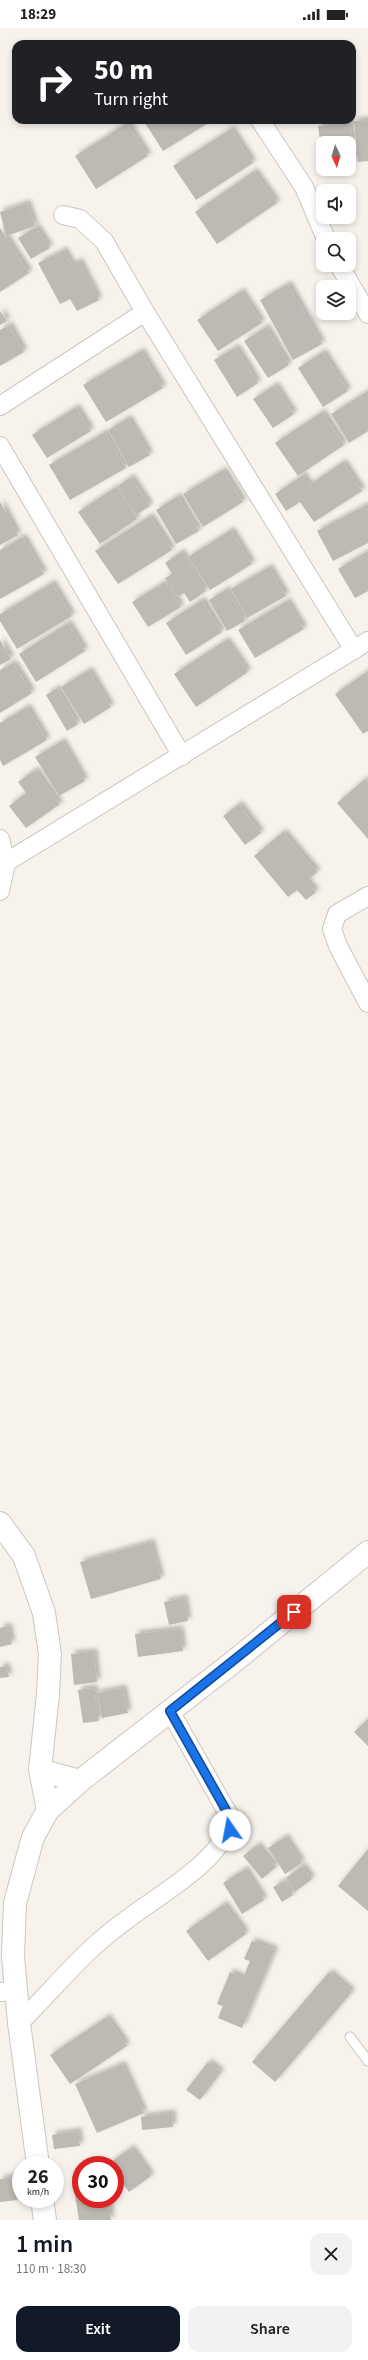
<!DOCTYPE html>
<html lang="en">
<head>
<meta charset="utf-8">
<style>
  :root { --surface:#fff; --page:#f2f2f2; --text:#222; --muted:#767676; --accent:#111827 }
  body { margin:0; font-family:"Source Sans 3",sans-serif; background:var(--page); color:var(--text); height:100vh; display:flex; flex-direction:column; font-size:15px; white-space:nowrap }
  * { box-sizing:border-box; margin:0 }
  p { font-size:13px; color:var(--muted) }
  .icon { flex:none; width:22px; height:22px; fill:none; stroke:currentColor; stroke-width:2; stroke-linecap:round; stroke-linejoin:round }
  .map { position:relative; height:2192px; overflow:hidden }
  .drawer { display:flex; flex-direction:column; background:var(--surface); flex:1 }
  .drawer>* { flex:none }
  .banner { position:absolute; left:12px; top:12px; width:344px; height:84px; border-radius:12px; box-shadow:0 2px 6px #0003; background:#202124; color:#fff; overflow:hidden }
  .needle { width:26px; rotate:176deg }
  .buttons { position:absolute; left:316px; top:108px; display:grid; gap:8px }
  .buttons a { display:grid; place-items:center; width:40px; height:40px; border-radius:8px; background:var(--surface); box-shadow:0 2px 6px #0003; font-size:20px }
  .speed { position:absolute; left:12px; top:2128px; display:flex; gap:8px; font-size:20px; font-weight:700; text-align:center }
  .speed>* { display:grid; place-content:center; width:52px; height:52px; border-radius:50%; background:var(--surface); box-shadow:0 2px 6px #0003; line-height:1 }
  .speed small { font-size:10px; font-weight:400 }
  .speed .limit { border:6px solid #d22; background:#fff; color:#111 }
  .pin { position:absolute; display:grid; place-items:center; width:34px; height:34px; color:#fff; margin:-17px; border-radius:8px; box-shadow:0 2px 6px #0006 }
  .me { position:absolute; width:44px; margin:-22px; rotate:348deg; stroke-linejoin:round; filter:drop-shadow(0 0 3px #0008) }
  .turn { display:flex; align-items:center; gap:14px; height:84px; padding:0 16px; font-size:18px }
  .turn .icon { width:52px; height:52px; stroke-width:2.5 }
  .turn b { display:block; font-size:28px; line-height:34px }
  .round { display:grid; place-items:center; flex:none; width:42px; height:42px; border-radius:12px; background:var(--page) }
  .overview { display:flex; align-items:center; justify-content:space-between; height:68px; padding:0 16px }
  h1 { font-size:24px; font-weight:600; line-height:30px; color:var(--accent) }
  .cta { display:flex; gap:8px; margin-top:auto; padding:8px 16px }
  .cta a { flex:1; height:46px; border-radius:12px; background:var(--accent); color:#fff; font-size:16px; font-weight:600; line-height:46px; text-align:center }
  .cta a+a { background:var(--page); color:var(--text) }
  .status { display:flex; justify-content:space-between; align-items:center; height:28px; padding:0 20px; background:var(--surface); direction:ltr }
  .status svg { height:11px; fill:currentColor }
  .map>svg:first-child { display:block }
</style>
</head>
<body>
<div class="status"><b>18:29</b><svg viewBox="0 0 49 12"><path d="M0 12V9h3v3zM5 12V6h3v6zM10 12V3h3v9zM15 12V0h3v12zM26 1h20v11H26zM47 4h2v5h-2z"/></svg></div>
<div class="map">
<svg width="368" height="2192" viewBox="0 0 368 2192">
  <defs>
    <filter id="shadow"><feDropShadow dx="3.5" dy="-3.5" stdDeviation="2" flood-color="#0004"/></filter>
  </defs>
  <rect width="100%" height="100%" fill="#f7f2ec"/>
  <!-- building -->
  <path fill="#bdb9b3" filter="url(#shadow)" d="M143 92H213L163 123Z
    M368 92V133L358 134 354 93Z
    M350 94 356 134 349 135V115H323L322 126 318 98Z
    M127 95 148 128 96 161 75 128Z
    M231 101 253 135 196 172 173 138Z
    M254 143 277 175 217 216 195 184Z
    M27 175 35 198 6 208 0 184Z
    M36 199 50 220 31 231 18 210Z
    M0 200 29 245 0 264Z
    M64 222 72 237 79 233 99 272 77 283 70 271 60 276 38 235Z
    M288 256 322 316 293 332 260 272Z
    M241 263 262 295 218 323 197 292Z
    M0 283 7 293 0 297Z
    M9 297 24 324 0 338V302Z
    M266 299 289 337 268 350 244 313Z
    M236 319 258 355 237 369 214 332Z
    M141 323 163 360 106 394 83 357Z
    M323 324 348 363 323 379 298 340Z
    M275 357 294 386 273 400 253 371Z
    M368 363V403L349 415 331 386Z
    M76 379 91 403 47 430 32 407Z
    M322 384 344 417 298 448 275 415Z
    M128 390 150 427 129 439 108 402Z
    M105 404 126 440 70 472 49 437Z
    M343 434 362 463 314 494 300 474 286 483 275 466 303 447 309 457Z
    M223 442 243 474 203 499 183 466Z
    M131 449 150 478 136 487 118 458Z
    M116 459 137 491 100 516 78 484Z
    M178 468 199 503 176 516 156 482Z
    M0 474 18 507 0 517Z
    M368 476V515L333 533 317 503Z
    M150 488 172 522 118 556 95 523Z
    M231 502 252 536 210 562 188 529Z
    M23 509 44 546 0 571V522Z
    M368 523V563L355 570 338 541Z
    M181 524 206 563 190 574 184 565 178 569 165 550 172 546 165 535Z
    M269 539 286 568 247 590 231 561Z
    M165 554 181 579 148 599 132 574Z
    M52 555 72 588 17 621 0 593V586Z
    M227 561 245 593 227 603 209 572Z
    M202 572 222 604 186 627 166 595Z
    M287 573 304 601 255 630 238 602Z
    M68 595 85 623 36 654 19 626Z
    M0 612 11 631 0 637Z
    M226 612 248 644 196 679 174 646Z
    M13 635 32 665 0 685V642Z
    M89 642 111 679 84 696 61 659Z
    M368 643V703L363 706 335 666Z
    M57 660 78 696 67 703 46 667Z
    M27 679 47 712 3 738 0 732V695Z
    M62 713 85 753 59 768 35 729Z
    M35 742 60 776 26 800 9 778 26 765 18 754Z
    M365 751 368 755V811L337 775Z
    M239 776 261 805 245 817 223 788Z
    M283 804 317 844 307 853 316 864 306 872 297 862 288 869 254 828Z
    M151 1514 161 1551 91 1571 80 1534Z
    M184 1570 188 1593 169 1597 164 1574Z
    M8 1598 12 1616 0 1619V1600Z
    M180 1601 183 1623 138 1629 135 1606Z
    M94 1624 97 1654 74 1657 71 1626Z
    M6 1638 9 1649 0 1650V1639Z
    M94 1660 99 1693 83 1695 78 1662Z
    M123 1660 128 1685 102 1690 97 1665Z
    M368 1691V1718L354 1704Z
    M285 1809 302 1835 285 1846 268 1820Z
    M257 1817 276 1839 262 1851 243 1828Z
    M368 1821V1883L338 1858Z
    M302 1838 312 1851 295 1864 286 1850Z
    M245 1841 264 1872 242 1886 223 1855Z
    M284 1853 293 1867 282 1874 273 1859Z
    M224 1876 246 1906 208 1933 186 1903Z
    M252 1913 275 1922 242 2000 218 1990 223 1978 217 1976 230 1944 243 1950 250 1933 244 1931Z
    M329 1944 352 1964 275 2054 252 2034Z
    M107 1989 127 2018 70 2056 50 2027Z
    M208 2034 221 2044 200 2072 186 2062Z
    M122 2036 144 2085 97 2105 75 2056Z
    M172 2085 173 2099 142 2102 141 2089Z
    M78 2103 80 2118 54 2121 52 2107Z
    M131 2120 151 2148 129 2164 115 2145V2137L108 2136Z
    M81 2146V2171H108L111 2192H79L72 2148Z
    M14 2149 17 2172 0 2174V2151Z"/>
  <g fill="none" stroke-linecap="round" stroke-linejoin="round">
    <defs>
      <path id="service" d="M350 2009 368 2033"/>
      <path id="minor" d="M260 92 304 159 326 211
        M63 187 80 191 104 213 145 284 354 622
        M339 237 368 286
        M0 378 145 284
        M0 418 182 728
        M0 811 6 835 0 863
        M0 838 368 613
        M368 868 337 886 332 901 338 918 368 975
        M0 1964 16 1963
        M19 1995C43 1972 67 1943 91 1921 103 1910 116 1899 129 1890 159 1867 225 1831 231 1791L170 1683"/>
      <path id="tertiary" d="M0 1495 24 1528 44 1585 50 1626 48 1666 40 1742 48 1782
        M40 1742 80 1753
        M38 2137 19 1995 13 1928 15 1875 33 1809 48 1782 80 1753 232 1635 368 1524
        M42 2171 45 2192"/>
    </defs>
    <!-- service casing -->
    <use href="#service" stroke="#cbc6c0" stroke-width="11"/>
    <!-- minor casing -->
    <use href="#minor" stroke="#cbc6c0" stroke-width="20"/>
    <!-- tertiary casing -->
    <use href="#tertiary" stroke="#cbc6c0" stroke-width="24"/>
    <!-- service -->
    <use href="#service" stroke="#fff" stroke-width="9"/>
    <!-- minor -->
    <use href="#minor" stroke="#fff" stroke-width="18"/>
    <!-- tertiary -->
    <use href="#tertiary" stroke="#fff" stroke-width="22"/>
  </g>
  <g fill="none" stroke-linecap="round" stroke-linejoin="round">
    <defs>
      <path id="route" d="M230 1802 231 1791 170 1683 294 1584"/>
    </defs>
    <!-- route casing -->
    <use href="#route" stroke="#114b97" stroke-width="10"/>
    <!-- route -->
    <use href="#route" stroke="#1a73e8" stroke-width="7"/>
  </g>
</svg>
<div class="buttons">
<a><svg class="needle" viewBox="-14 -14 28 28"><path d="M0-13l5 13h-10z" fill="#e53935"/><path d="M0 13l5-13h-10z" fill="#767676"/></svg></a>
<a><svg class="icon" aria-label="sound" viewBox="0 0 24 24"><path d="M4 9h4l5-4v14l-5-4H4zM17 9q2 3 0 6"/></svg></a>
<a><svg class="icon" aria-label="search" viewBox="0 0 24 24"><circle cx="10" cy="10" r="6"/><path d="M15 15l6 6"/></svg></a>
<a><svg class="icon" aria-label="layers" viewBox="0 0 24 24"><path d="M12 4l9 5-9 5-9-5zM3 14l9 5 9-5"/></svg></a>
</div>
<div class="speed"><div>26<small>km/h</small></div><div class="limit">30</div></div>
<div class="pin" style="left:294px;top:1584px;background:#d93025"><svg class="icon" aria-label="arrive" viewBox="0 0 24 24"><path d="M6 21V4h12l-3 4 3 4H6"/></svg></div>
<svg class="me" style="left:230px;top:1802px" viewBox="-20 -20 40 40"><circle r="19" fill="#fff"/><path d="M0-13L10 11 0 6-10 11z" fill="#1a73e8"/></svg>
<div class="banner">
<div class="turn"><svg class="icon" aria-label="right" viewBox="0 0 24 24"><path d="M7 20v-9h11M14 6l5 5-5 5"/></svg><div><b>50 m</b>Turn right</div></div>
</div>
</div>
<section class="drawer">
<div class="overview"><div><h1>1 min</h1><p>110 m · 18:30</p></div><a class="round"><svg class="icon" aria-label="close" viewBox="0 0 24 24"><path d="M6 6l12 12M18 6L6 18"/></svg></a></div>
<div class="cta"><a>Exit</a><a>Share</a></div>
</section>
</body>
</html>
